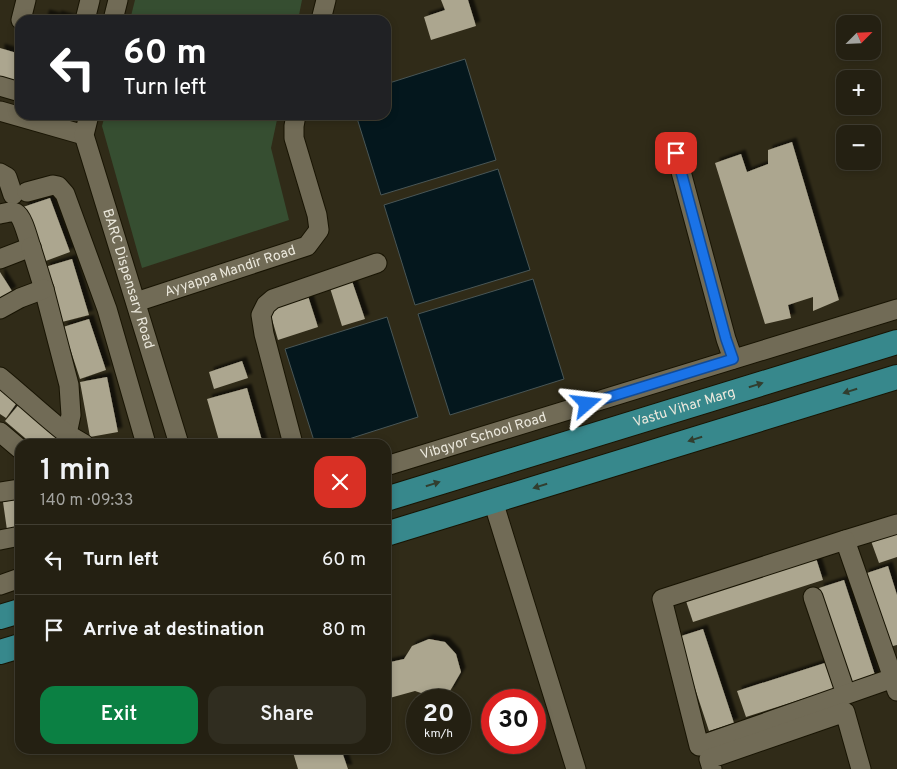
<!DOCTYPE html>
<html lang="en">
<head>
<meta charset="utf-8">
<style>
  :root { --surface:#242012; --page:#302d20; --text:#f1f3f6; --muted:#a3a39f; --line:#413e32; --accent:#0b8043 }
  body { margin:0; font-family:Overpass,sans-serif; background:var(--page); color:var(--text); height:100vh; display:flex; flex-direction:column; font-size:19px; white-space:nowrap }
  * { box-sizing:border-box; margin:0 }
  p { font-size:16px; color:var(--muted) }
  .icon { flex:none; width:28px; height:28px; fill:none; stroke:currentColor; stroke-width:2; stroke-linecap:round; stroke-linejoin:round }
  .map { position:relative; flex:1; overflow:hidden }
  .panel { position:absolute; left:15px; top:439px; width:376px; height:315px; display:flex; flex-direction:column; background:var(--surface); border-radius:15px; box-shadow:0 2px 8px #0003,0 0 0 1px var(--line) }
  .panel>* { flex:none }
  .hud { position:absolute; left:15px; top:15px; width:376px; height:105px; border-radius:15px; box-shadow:0 2px 8px #0003,0 0 0 1px var(--line); background:#202124; color:#fff; overflow:hidden }
  .needle { width:32px; rotate:66deg }
  .buttons { position:absolute; left:836px; top:15px; display:grid; gap:10px }
  .buttons a { display:grid; place-items:center; width:45px; height:45px; border-radius:10px; background:var(--surface); box-shadow:0 2px 8px #0003,0 0 0 1px var(--line); font-size:25px }
  .speed { position:absolute; left:406px; top:689px; display:flex; gap:10px; font-size:25px; font-weight:700; text-align:center }
  .speed>* { display:grid; place-content:center; width:65px; height:65px; border-radius:50%; background:var(--surface); box-shadow:0 2px 8px #0003,0 0 0 1px var(--line); line-height:1 }
  .speed small { font-size:12px; font-weight:400 }
  .speed .limit { border:8px solid #d22; background:#fff; color:#111 }
  .pin { position:absolute; display:grid; place-items:center; width:42px; height:42px; color:#fff; margin:-21px; border-radius:10px; box-shadow:0 2px 8px #0006 }
  .me { position:absolute; width:55px; margin:-28px; rotate:73deg; stroke-linejoin:round; filter:drop-shadow(0 0 4px #0008) }
  .turn { display:flex; align-items:center; gap:18px; height:105px; padding:0 25px; font-size:22px }
  .turn .icon { width:65px; height:65px; stroke-width:2.5 }
  .turn b { display:block; font-size:35px; line-height:42px }
  .round { display:grid; place-items:center; flex:none; width:52px; height:52px; border-radius:15px; background:var(--page) }
  .head { display:flex; align-items:center; justify-content:space-between; height:85px; padding:0 25px }
  h1 { font-size:30px; font-weight:600; line-height:38px }
  .button { display:flex; gap:10px; margin-top:auto; padding:10px 25px }
  .button a { flex:1; height:58px; border-radius:15px; background:var(--accent); color:#fff; font-size:20px; font-weight:600; line-height:58px; text-align:center }
  .button a+a { background:var(--page); color:var(--text) }
  ul { padding:0; list-style:none }
  li { display:flex; align-items:center; gap:15px; height:70px; padding:0 25px; border-top:1px solid var(--line) }
  li div { flex:1 }
  li b { display:block; font-size:19px }
  li em { font-style:normal }
  .map>svg:first-child { display:block }
</style>
</head>
<body>
<div class="map">
<svg width="897" height="769" viewBox="0 0 897 769">
  <defs>
    <filter id="shadow"><feDropShadow dx="4.5" dy="-4.5" stdDeviation="1" flood-color="#0009"/></filter>
  </defs>
  <rect width="100%" height="100%" fill="#302b18"/>
  <!-- green -->
  <path fill="#364e31" d="M135 0H302L298 20H130Z
    M105 115H278L271 148 289 220 142 268 102 126Z"/>
  <!-- water -->
  <path fill="#04171d" stroke="#495656" d="M465 59 496 160 381 195 356 115H386V84Z
    M498 169 530 270 415 305 384 205Z
    M533 279 564 379 450 415 418 314Z
    M387 317 418 417 333 444H315L285 349Z"/>
  <!-- building -->
  <path fill="#aca68f" filter="url(#shadow)" d="M441 0H468L476 26 431 40 424 17 445 10Z
    M45 14 56 17 57 15 75 20H43Z
    M0 48 20 54 18 65 20 66V67L15 86 0 82Z
    M792 142 839 300 813 311V297L788 305 791 318 765 324 715 163 741 154 747 172 768 164V150Z
    M50 198 70 252 43 262 23 207Z
    M72 259 89 315 62 322 45 267Z
    M0 272 12 291 0 299Z
    M352 281 365 319 342 326 330 288Z
    M308 296 318 327 278 340 269 309Z
    M89 319 106 370 80 379 63 327Z
    M242 361 248 378 214 389 209 372Z
    M107 377 118 432 90 437 80 382Z
    M0 388 18 401 6 418 0 414Z
    M247 388 263 444H220L207 399Z
    M20 403 58 435 51 444H32L5 421Z
    M20 499V528L7 530 3 502Z
    M897 532V557L879 563 871 541Z
    M816 558 823 580 693 622 686 601Z
    M888 566 897 595V645L889 647 864 574Z
    M844 580 876 678 851 686 819 588Z
    M703 629 734 723 709 731 678 637Z
    M429 639 445 642 456 654 461 672 450 691 433 697 415 691 386 699V663L404 659 412 646Z
    M834 660 843 686 746 717 737 691Z
    M292 749H341L348 769H298Z"/>
  <g fill="none" stroke-linecap="round" stroke-linejoin="round">
    <defs>
      <g id="minor">
        <path d="M21 20 26 0"/>
        <path d="M85 20 90 0"/>
        <path d="M113 20 118 0"/>
        <path d="M321 20 326 0"/>
        <path d="M0 86 20 92"/>
        <path d="M0 111 84 135"/>
        <path id="s1" d="M89 115 84 135 179 444"/>
        <path d="M676 153 726 339 733 359"/>
        <path d="M0 173 7 177 13 195"/>
        <path d="M27 192 53 185 58 186 65 194 107 309 146 444"/>
        <path d="M0 214C5 213 12 211 16 213 23 217 28 239 31 247L0 259"/>
        <path d="M31 247 44 289 69 385 71 415 67 434 84 444"/>
        <path id="s2" d="M136 302 307 246 319 230 317 215 294 138V126L296 115"/>
        <path d="M0 309 20 298 44 289"/>
        <path d="M0 377C23 396 44 416 67 434"/>
        <path d="M0 432 20 449"/>
        <path d="M293 444 264 334 261 315 266 305 273 299 377 263"/>
        <path id="s3" d="M386 466 897 309"/>
        <path d="M0 492 20 489"/>
        <path d="M493 501 576 769"/>
        <path d="M0 540 20 536"/>
        <path d="M845 540 897 524"/>
        <path d="M0 585 20 578"/>
        <path d="M813 597 846 694"/>
        <path d="M897 677 893 678 699 746 662 599 845 540 893 678 897 691"/>
        <path d="M712 769 709 759 845 712 861 769"/>
      </g>
      <g id="major">
        <path id="s4" d="M386 499 897 342"/>
        <path d="M386 534 897 377"/>
        <path d="M0 617 20 611"/>
        <path d="M0 652 20 646"/>
      </g>
    </defs>
    <!-- minor casing -->
    <use href="#minor" stroke="#181403" stroke-width="21"/>
    <!-- major casing -->
    <use href="#major" stroke="#181403" stroke-width="26"/>
    <!-- minor -->
    <use href="#minor" stroke="#716b56" stroke-width="19"/>
    <!-- major -->
    <use href="#major" stroke="#37888c" stroke-width="24"/>
  </g>
  <!-- one-way arrows -->
  <defs><path id="oneway-solid" d="M-6-.8H1V-3.2L6.5 0L1 3.2V.8H-6Z" transform="scale(1.25)"/></defs>
  <g fill="#313e2f">
    <use href="#oneway-solid" transform="translate(756 385) rotate(-17)"/>
    <use href="#oneway-solid" transform="translate(850 391) rotate(163)"/>
    <use href="#oneway-solid" transform="translate(695 439) rotate(163)"/>
    <use href="#oneway-solid" transform="translate(433 484) rotate(-17)"/>
    <use href="#oneway-solid" transform="translate(540 486) rotate(163)"/>
  </g>
  <g fill="none" stroke-linecap="round" stroke-linejoin="round">
    <defs>
      <path id="route" d="M587 404 733 359 726 339 676 153"/>
    </defs>
    <!-- route casing -->
    <use href="#route" stroke="#114b97" stroke-width="12"/>
    <!-- route -->
    <use href="#route" stroke="#1a73e8" stroke-width="9"/>
  </g>
  <g text-anchor="middle" dominant-baseline="central" stroke-width="5" stroke-linejoin="round" paint-order="stroke">
    <!-- street labels -->
    <g font-size="14" fill="#ebe8dc" stroke="#302b18">
      <text stroke="none"><textPath href="#s2" startOffset="99">Ayyappa Mandir Road</textPath></text>
      <text stroke="none"><textPath href="#s1" startOffset="171">BARC Dispensary Road</textPath></text>
      <text stroke="none"><textPath href="#s4" startOffset="312">Vastu Vihar Marg</textPath></text>
      <text stroke="none"><textPath href="#s3" startOffset="102">Vibgyor School Road</textPath></text>
    </g>
  </g>
</svg>
<div class="buttons">
<a><svg class="needle" viewBox="-14 -14 28 28"><path d="M0-13l5 13h-10z" fill="#e53935"/><path d="M0 13l5-13h-10z" fill="#a3a39f"/></svg></a>
<a>+</a>
<a>−</a>
</div>
<div class="speed"><div>20<small>km/h</small></div><div class="limit">30</div></div>
<div class="pin" style="left:676px;top:153px;background:#d93025"><svg class="icon" aria-label="arrive" viewBox="0 0 24 24"><path d="M6 21V4h12l-3 4 3 4H6"/></svg></div>
<svg class="me" style="left:587px;top:404px" viewBox="-20 -20 40 40"><path d="M0-17L14 15 0 8-14 15z" fill="#1a73e8" stroke="#fff" stroke-width="4"/></svg>
<div class="hud">
<div class="turn"><svg class="icon" aria-label="left" viewBox="0 0 24 24"><path d="M17 20v-9H6M10 6l-5 5 5 5"/></svg><div><b>60 m</b>Turn left</div></div>
</div>
<section class="panel">
<div class="head"><div><h1>1 min</h1><p>140 m · 09:33</p></div><a class="round" style="background:#d93025;color:#fff"><svg class="icon" aria-label="close" viewBox="0 0 24 24"><path d="M6 6l12 12M18 6L6 18"/></svg></a></div>
<ul>
<li><svg class="icon" aria-label="left" viewBox="0 0 24 24"><path d="M17 20v-9H6M10 6l-5 5 5 5"/></svg><div><b>Turn left</b></div><em>60 m</em></li>
<li><svg class="icon" aria-label="arrive" viewBox="0 0 24 24"><path d="M6 21V4h12l-3 4 3 4H6"/></svg><div><b>Arrive at destination</b></div><em>80 m</em></li>
</ul>
<div class="button"><a>Exit</a><a>Share</a></div>
</section>
</div>
</body>
</html>
